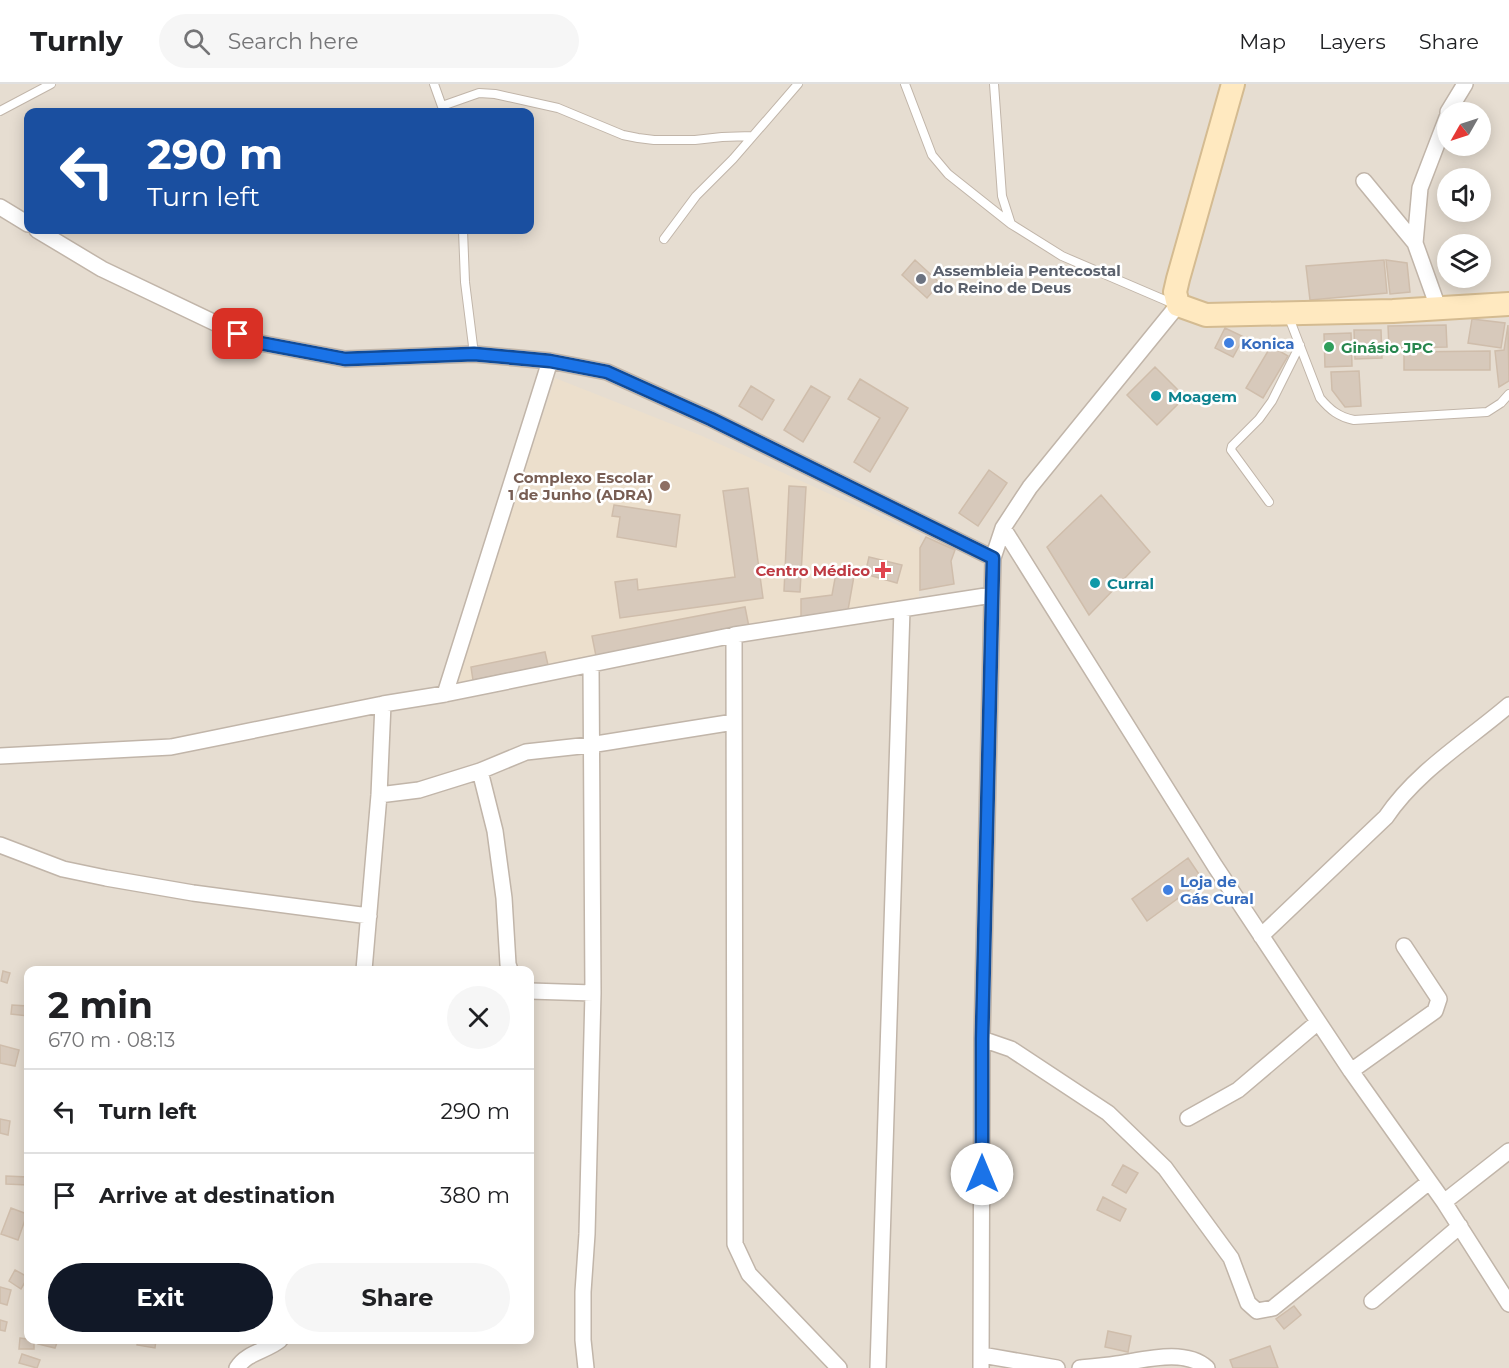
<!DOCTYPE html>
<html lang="en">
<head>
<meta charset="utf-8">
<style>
  :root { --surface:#fff; --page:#f6f6f6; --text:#202124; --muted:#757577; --line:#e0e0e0; --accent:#111827 }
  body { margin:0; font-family:Montserrat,sans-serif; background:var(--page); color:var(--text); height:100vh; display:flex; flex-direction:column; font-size:22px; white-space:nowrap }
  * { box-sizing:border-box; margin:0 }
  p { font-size:20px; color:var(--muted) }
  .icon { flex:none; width:33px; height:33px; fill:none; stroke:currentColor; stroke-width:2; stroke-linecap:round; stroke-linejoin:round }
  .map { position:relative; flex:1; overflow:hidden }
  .drawer { position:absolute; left:24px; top:882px; width:510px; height:378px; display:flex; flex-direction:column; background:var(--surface); border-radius:12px; box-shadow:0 3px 15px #0003 }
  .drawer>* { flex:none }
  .banner { position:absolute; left:24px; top:24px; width:510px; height:126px; border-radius:12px; box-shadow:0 3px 15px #0003; background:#1a4fa0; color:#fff; overflow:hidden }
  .needle { width:39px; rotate:231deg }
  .tools { position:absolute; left:1437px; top:18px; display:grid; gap:12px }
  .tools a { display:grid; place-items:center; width:54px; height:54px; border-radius:50%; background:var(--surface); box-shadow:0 3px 15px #0003; font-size:30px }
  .pin { position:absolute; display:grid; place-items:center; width:51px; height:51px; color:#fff; margin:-26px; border-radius:12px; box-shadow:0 3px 9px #0006 }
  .me { position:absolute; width:66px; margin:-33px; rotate:0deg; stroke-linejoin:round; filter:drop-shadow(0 0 4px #0008) }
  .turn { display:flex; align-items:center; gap:21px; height:126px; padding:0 24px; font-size:27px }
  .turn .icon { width:78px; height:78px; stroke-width:2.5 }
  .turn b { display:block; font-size:42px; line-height:51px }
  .round { display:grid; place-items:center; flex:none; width:63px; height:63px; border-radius:32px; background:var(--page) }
  .headline { display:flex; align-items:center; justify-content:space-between; height:102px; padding:0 24px }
  h1 { font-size:36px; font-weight:700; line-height:45px }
  .button { display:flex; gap:12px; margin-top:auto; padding:12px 24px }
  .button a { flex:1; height:69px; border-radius:36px; background:var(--accent); color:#fff; font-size:24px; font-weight:700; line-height:69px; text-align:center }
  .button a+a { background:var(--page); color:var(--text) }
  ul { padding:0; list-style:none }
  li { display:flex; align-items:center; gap:18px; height:84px; padding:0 24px; border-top:2px solid var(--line) }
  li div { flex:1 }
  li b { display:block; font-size:22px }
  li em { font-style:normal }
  header { display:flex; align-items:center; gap:36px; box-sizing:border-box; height:84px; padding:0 30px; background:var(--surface); border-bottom:2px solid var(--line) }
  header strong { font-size:28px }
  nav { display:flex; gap:33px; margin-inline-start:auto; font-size:21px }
  .search { width:420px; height:54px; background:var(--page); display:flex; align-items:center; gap:15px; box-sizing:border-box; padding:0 21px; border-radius:33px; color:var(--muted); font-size:22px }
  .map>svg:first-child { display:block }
</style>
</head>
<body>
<header>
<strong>Turnly</strong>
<div class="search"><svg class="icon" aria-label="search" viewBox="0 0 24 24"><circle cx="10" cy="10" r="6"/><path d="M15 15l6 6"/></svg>Search here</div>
<nav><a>Map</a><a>Layers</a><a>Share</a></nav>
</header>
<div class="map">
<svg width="1509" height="1284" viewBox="0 0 1509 1284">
  <rect width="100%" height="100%" fill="#f2ece3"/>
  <!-- residential -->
  <path fill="#e6ddd1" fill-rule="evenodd" d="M0 0H1509V1284H0ZM28 28H530V146H28ZM1448 28H1480V62H1448ZM1448 94H1480V128H1448ZM1448 160H1480V194H1448ZM28 886H530V1256H28Z"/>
  <!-- education -->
  <path fill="#ecdfcc" d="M555 294 702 352 920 451 919 516 749 543 455 599Z"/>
  <!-- building -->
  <path fill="#d7c9bb" stroke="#cfbdab" stroke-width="1.5" d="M915 176 940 199 927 214 902 191Z
    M1384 176 1387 209 1310 216 1306 182Z
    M1386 176 1407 179 1410 208 1390 210Z
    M1472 235 1505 239 1501 264 1468 259Z
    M1446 241 1447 263 1389 264 1388 242Z
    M1508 241 1509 297 1499 303 1495 267 1504 266Z
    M1225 244 1244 253 1233 273 1215 264Z
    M1354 246H1381L1382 274 1355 275Z
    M1351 249 1352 282 1325 283 1324 250Z
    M1271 262 1288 272 1263 314 1246 304Z
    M1490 267V286H1404V268Z
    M1155 283 1185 313 1157 341 1127 311Z
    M1359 287 1361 322 1345 323 1332 306 1331 288Z
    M860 295 908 324 870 388 854 378 880 334 848 315Z
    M751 302 774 316 762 336 739 322Z
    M811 302 830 313 803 358 784 346Z
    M989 386 1007 399 978 442 959 429Z
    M789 402 806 403 800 508 784 507Z
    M748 404 763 514 620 534 615 498 637 495 638 506 735 493 723 407Z
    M1101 411 1150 468 1089 531 1047 463Z
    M614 421 680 431 676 463 617 453 620 433 612 432Z
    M926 453 955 466 951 477 954 500 920 506V464Z
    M869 473 902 481 897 499 865 490Z
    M836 489 854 492 848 526 801 534V515L832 511Z
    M745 523 749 543 596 572 592 552Z
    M545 568 548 581 473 596 471 583Z
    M1188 774 1203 796 1147 837 1132 815Z
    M3 887 10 889 7 899 1 897Z
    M12 921 28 922V932L11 930Z
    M0 961 19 966 15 982 0 979Z
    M0 1035 10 1037 8 1051 0 1049Z
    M1123 1081 1138 1089 1126 1109 1112 1101Z
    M6 1092 28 1093V1101L6 1100Z
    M1103 1113 1126 1125 1120 1137 1097 1126Z
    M11 1124 27 1130 18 1156 1 1150Z
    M15 1186 28 1193 21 1205 9 1197Z
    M0 1203 11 1206 7 1221 0 1219Z
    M1294 1222 1301 1231 1284 1245 1276 1235Z
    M0 1236 7 1238 5 1247 0 1246Z
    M1108 1247 1131 1252 1128 1268 1105 1263Z
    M20 1254 34 1256V1265H19Z
    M39 1256H58L55 1264 38 1260Z
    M138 1256H156L155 1264 137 1261Z
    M1270 1262 1278 1284H1233L1230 1276Z
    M22 1270 40 1276 37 1284 19 1279Z"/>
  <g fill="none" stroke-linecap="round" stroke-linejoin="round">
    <defs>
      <path id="lane" d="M434 0 444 28
        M905 0 932 71 948 90 982 117 1011 140 1062 172 1174 220
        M994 0 1002 112 1011 140
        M442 22 479 9 495 10 558 24 623 51 638 54 654 56H695L722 53 752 52
        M0 27 51 0
        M463 146 465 198 474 270
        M664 155 696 112 733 75 798 0
        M1288 231 1320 314C1330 326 1339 333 1354 336L1487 328 1501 319 1509 310
        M1269 418 1231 366 1232 362 1259 335 1272 317 1300 261"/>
      <path id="street" d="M1448 28 1465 0
        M1364 97 1415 159 1439 226
        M0 123 28 140
        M37 146 102 185 255 258 345 275 474 270 550 277 607 288 711 335 993 474
        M1415 159 1420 104 1448 31
        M1003 444 1215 782 1351 987 1444 1118 1509 1220
        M734 551 735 1160 749 1190 839 1284
        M445 610 550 277
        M0 672 171 663 383 620 445 610 734 551 992 511
        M480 687 495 747 504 814 508 880 510 886
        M379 711 419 706 480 687 526 668 590 661 734 638
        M0 761 63 785 106 794 193 809 369 832
        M1261 852 1386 733C1417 687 1467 657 1509 621
        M364 886 379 711 383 620
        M530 907 593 909
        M982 955 1011 965 1108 1029 1165 1084 1231 1174 1248 1219 1257 1227 1273 1224 1429 1098
        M1351 987 1435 927 1439 915 1404 862
        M1188 1034 1238 1006 1318 938
        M1444 1118 1509 1067
        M1372 1217 1460 1142
        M982 1271 1057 1284
        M237 1284C247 1268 267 1267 280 1256
        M586 1284 583 1256V1208L587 1150 593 909 591 581
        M878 1284 902 525
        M981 1284 982 955 993 474 1003 444 1030 403 1178 221
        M1080 1284C1092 1283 1105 1282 1117 1280 1144 1276 1185 1264 1207 1284"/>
      <path id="secondary" d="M1233 0 1178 195 1175 208 1178 221 1206 231 1393 227 1509 220"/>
    </defs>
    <!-- lane casing -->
    <use href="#lane" stroke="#c1b5a9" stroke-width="10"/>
    <!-- street casing -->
    <use href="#street" stroke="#c1b5a9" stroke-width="18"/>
    <!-- secondary casing -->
    <use href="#secondary" stroke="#d4bb91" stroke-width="26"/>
    <!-- lane -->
    <use href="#lane" stroke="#fff" stroke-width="8"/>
    <!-- street -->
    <use href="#street" stroke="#fff" stroke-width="15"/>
    <!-- secondary -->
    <use href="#secondary" stroke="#ffe9c0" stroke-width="22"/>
  </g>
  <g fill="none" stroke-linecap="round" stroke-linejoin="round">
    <defs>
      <path id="route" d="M238 250 255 258 345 275 474 270 550 277 607 288 711 335 993 474 982 955V1090"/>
    </defs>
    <!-- route casing -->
    <use href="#route" stroke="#114b97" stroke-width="15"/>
    <!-- route -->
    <use href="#route" stroke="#1a73e8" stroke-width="10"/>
  </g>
  <!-- markers -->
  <circle fill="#6b7280" stroke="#fff" stroke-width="2" cx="921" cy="195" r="6"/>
  <g fill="#3f7fe0" stroke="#fff" stroke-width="2">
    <circle cx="1229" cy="259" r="6"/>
    <circle cx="1168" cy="806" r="6"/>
  </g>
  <circle fill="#2e9e5b" stroke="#fff" stroke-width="2" cx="1329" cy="263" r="6"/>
  <g fill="#0f9aa8" stroke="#fff" stroke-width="2">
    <circle cx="1156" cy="312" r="6"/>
    <circle cx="1095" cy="499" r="6"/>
  </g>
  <circle fill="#8d6e63" stroke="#fff" stroke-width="2" cx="665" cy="402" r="6"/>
  <path fill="#e0444e" stroke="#fff" stroke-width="2" d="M880 477h6v6h6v6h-6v6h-6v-6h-6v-6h6z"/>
  <g text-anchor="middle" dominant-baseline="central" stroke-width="5" stroke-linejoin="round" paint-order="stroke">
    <!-- worship labels -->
    <g font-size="15" font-weight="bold" fill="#5b616d" stroke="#fff" text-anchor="start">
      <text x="933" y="186">Assembleia Pentecostal<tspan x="933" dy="17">do Reino de Deus</tspan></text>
    </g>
    <!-- shop labels -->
    <g font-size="15" font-weight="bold" fill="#366cbe" stroke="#fff" text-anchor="start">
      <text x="1241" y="259">Konica</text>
      <text x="1180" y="797">Loja de<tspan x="1180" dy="17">Gás Cural</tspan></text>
    </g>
    <!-- leisure labels -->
    <g font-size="15" font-weight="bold" fill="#27864d" stroke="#fff" text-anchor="start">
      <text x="1341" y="263">Ginásio JPC</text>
    </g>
    <!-- culture labels -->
    <g font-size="15" font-weight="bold" fill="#0d838f" stroke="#fff" text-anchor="start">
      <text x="1168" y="312">Moagem</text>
      <text x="1107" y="499">Curral</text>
    </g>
    <!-- education labels -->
    <g font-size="15" font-weight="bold" fill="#785e54" stroke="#fff" text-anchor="end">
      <text x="653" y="393">Complexo Escolar<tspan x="653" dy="17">1 de Junho (ADRA)</tspan></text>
    </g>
    <!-- health labels -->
    <g font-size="15" font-weight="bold" fill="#be3a42" stroke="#fff" text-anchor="end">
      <text x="870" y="486">Centro Médico</text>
    </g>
  </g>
</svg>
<div class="tools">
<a><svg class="needle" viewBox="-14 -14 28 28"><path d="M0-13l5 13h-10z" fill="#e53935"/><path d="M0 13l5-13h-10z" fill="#757577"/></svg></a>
<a><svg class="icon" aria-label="sound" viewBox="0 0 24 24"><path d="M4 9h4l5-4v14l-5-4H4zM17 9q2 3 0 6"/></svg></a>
<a><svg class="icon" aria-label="layers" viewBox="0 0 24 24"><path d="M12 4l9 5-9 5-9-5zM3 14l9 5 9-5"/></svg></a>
</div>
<div class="pin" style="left:238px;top:250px;background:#d93025"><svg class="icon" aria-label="arrive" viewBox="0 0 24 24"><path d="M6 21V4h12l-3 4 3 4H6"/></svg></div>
<svg class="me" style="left:982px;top:1090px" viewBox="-20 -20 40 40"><circle r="19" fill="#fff"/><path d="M0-13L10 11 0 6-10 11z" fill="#1a73e8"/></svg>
<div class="banner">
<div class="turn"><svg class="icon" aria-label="left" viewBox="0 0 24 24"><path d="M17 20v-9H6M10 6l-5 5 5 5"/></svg><div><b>290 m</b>Turn left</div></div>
</div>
<section class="drawer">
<div class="headline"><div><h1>2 min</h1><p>670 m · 08:13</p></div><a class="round"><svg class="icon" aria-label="close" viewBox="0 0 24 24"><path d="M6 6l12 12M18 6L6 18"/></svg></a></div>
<ul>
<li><svg class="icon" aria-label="left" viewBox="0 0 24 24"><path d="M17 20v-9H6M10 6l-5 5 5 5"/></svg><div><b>Turn left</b></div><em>290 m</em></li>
<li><svg class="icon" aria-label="arrive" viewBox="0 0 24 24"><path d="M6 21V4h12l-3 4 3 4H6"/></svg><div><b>Arrive at destination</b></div><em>380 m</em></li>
</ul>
<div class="button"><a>Exit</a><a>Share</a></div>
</section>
</div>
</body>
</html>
